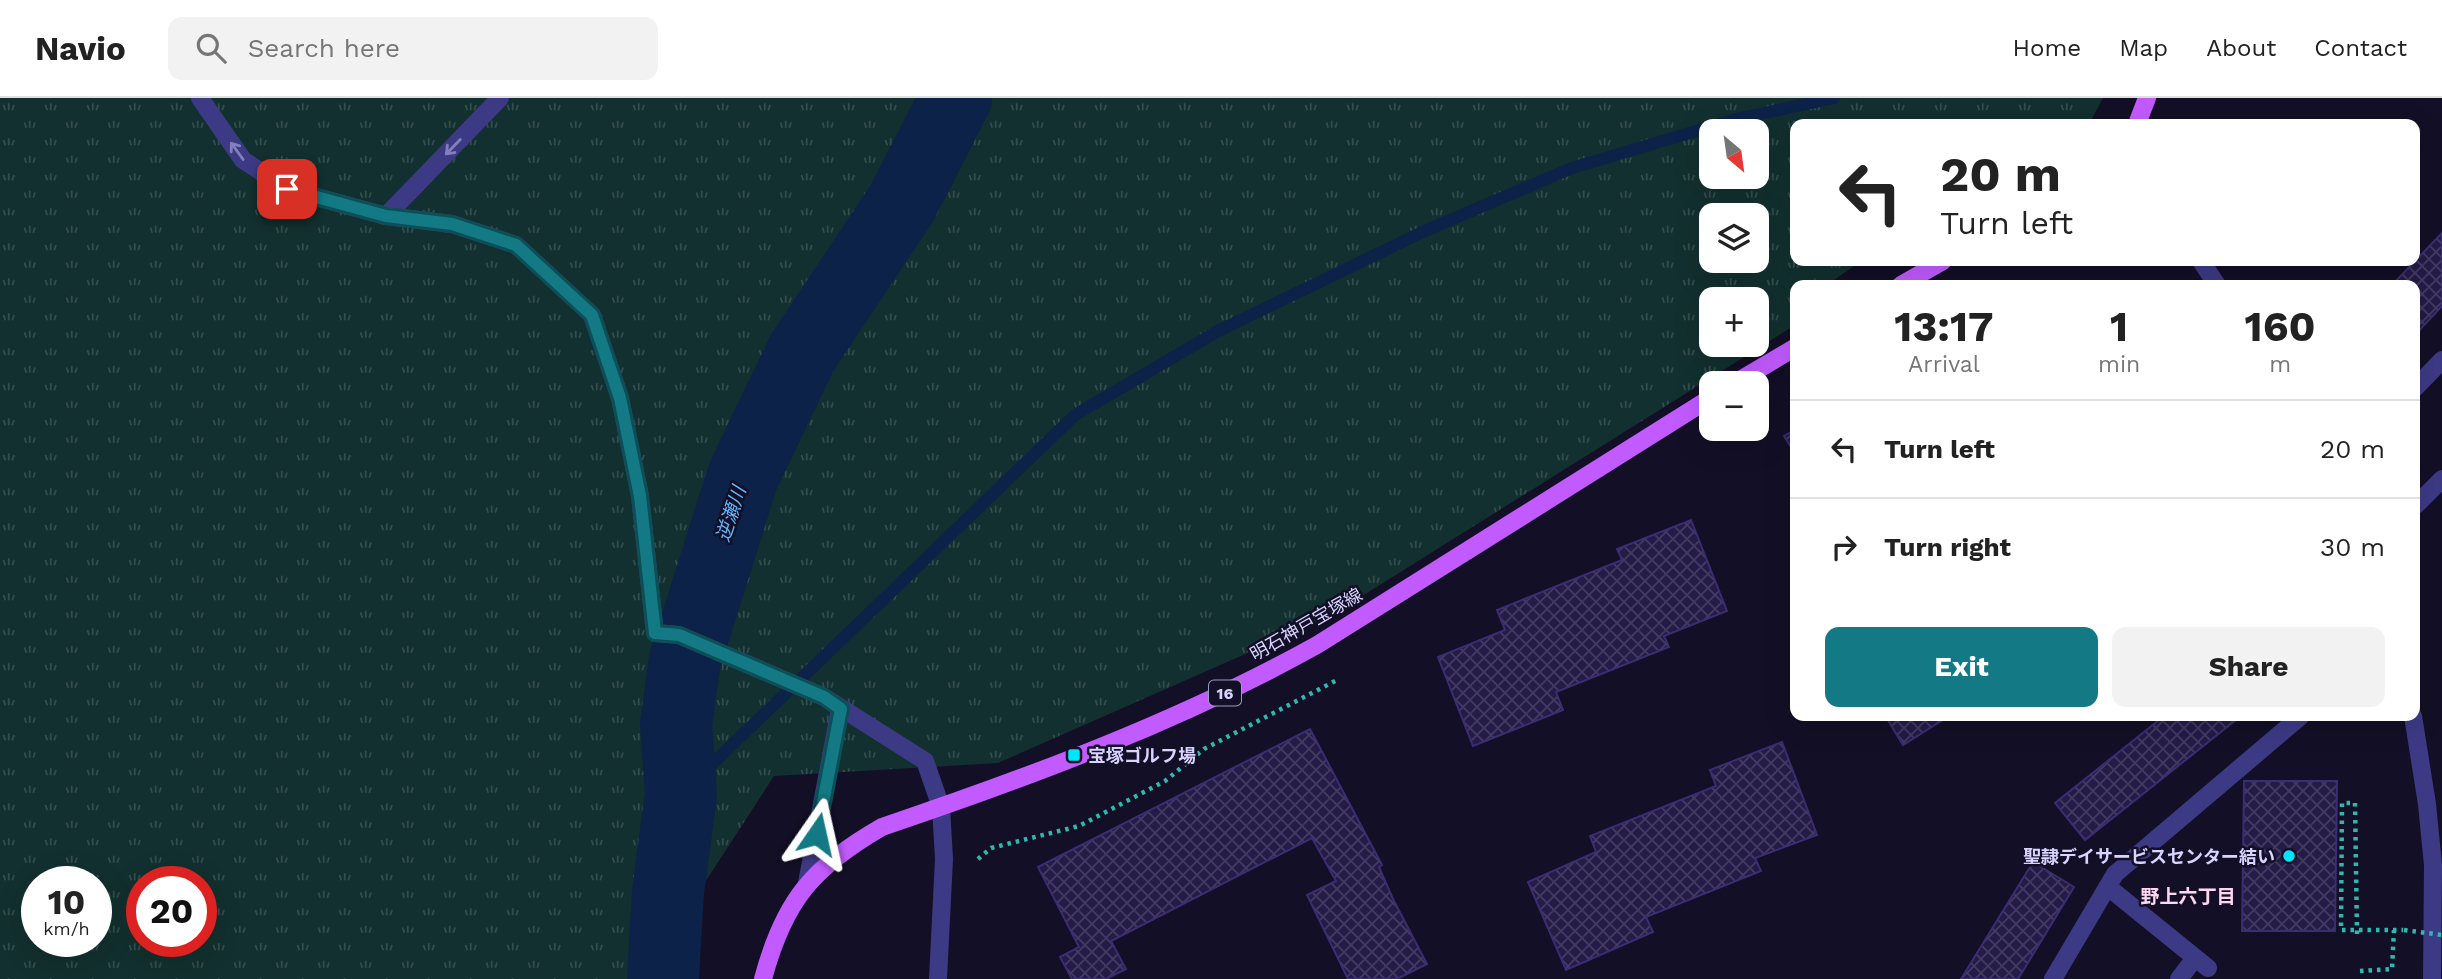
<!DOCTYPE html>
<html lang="en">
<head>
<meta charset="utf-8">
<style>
  :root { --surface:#fff; --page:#f2f2f2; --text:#222; --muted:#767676; --line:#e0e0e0; --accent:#137a85 }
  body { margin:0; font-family:"Work Sans","Noto Sans JP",sans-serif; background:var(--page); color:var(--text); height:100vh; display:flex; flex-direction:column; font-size:26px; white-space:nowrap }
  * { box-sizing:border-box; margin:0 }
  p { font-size:23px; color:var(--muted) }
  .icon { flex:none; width:38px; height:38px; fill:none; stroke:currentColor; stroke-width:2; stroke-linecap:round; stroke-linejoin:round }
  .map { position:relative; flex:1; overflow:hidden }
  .details { position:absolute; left:1790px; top:182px; width:630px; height:441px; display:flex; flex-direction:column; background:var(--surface); border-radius:14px; box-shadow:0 7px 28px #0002 }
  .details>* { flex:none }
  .guide { position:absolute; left:1790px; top:21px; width:630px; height:147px; border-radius:14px; box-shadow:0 7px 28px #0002; background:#fff; color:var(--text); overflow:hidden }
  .needle { width:46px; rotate:151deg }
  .controls { position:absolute; left:1699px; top:21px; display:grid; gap:14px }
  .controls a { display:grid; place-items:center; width:70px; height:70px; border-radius:14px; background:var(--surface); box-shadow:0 7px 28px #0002; font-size:35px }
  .speed { position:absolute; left:21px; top:768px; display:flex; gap:14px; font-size:35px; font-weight:700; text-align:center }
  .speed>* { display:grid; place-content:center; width:91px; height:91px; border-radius:50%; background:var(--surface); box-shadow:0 7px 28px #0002; line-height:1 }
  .speed small { font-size:18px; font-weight:400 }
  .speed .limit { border:10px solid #d22; background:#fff; color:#111 }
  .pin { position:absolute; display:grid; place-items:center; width:60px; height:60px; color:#fff; margin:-30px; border-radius:14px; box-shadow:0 4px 10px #0006 }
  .me { position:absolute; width:77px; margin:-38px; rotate:11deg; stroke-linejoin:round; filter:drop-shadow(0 0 5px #0008) }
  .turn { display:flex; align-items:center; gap:24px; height:147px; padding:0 35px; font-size:32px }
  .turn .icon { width:91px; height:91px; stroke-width:2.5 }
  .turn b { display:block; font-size:49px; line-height:60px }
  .eta { display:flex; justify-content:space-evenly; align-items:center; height:119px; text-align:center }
  .eta b { font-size:42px; font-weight:700; line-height:49px }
  .primary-button { display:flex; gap:14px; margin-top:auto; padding:14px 35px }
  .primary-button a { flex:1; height:80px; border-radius:14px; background:var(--accent); color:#fff; font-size:28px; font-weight:700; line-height:80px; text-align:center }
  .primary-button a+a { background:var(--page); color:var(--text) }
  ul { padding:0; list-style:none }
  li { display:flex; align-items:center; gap:21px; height:98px; padding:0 35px; border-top:2px solid var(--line) }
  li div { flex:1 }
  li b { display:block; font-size:26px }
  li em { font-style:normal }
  header { display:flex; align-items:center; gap:42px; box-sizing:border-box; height:98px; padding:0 35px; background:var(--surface); border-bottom:2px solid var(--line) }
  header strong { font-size:33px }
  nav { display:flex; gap:38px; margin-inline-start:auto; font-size:24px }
  .search { width:490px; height:63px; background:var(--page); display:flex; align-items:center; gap:18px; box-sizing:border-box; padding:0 24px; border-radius:14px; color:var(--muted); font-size:26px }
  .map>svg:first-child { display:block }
</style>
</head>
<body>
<header>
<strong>Navio</strong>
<div class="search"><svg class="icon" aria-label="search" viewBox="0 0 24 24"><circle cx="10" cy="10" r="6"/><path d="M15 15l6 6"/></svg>Search here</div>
<nav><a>Home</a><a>Map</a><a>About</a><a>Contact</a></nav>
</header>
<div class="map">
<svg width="2442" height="881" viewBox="0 0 2442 881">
  <defs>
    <pattern id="grass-tufts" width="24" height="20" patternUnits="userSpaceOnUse" patternTransform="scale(1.75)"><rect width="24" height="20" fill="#12302f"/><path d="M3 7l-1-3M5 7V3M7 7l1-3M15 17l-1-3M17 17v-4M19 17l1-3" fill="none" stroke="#344d4e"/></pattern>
    <pattern id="building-cross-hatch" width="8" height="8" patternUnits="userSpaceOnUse" patternTransform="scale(1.75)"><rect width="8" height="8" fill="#241b47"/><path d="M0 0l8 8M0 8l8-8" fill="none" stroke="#433b63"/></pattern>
  </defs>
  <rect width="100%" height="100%" fill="#130f26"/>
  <!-- grass -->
  <path fill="url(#grass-tufts)" fill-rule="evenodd" d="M0 0H2103L2089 26H1796V163H1861L1827 187H1796L1795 227 1327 520 998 665 774 678 683 818 650 881H0ZM1712 33H1757V79H1712ZM1712 117H1757V163H1712ZM1712 201H1757V247H1712ZM37 784H96V844H37ZM142 784H201V844H142Z"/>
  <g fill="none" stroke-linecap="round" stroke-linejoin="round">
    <!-- stream -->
    <path stroke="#0c2248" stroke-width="12" d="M681 696 1075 317 1218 233 1429 131 1572 70 1736 21 1834 0"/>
    <!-- river -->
    <path stroke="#0c2248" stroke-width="72" d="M663 881 668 794 681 696 676 626 685 562 743 378 802 255 902 105 956 0"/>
  </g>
  <!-- building -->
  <path fill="url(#building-cross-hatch)" stroke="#3b2d73" stroke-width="2" d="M2442 135V208L2415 237V187H2392Z
    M1796 331V357L1784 338Z
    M1691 422 1727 513 1664 538 1669 549 1556 594 1563 612 1473 648 1438 559 1505 532 1497 512 1622 462 1617 451Z
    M1889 618H1949L1903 647 1886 619Z
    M2164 618H2241L2085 742 2055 705Z
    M1310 631 1382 767 1379 769 1393 801 1427 866 1397 881H1348L1307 797 1336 783 1312 740 1111 843 1126 871 1106 881H1072L1060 859 1079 849 1038 769Z
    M1782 644 1817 737 1755 760 1761 773 1646 819 1653 834 1566 872 1528 784 1596 754 1590 738 1716 688 1710 672Z
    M2244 683H2337L2335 833H2242Z
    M2033 764 2074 789 2018 881H1961Z"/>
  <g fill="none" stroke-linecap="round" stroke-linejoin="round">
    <!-- path -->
    <path stroke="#2fb8b0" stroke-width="4.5" stroke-dasharray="3.5 5" stroke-linecap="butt" d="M978 761 991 750 1079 728 1165 683 1204 651 1337 582
      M2357 836 2355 705H2342L2341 832H2403
      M2360 873 2392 871 2394 832"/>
    <!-- minor -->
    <path stroke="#3d3a85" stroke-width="18" d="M200 0 243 62 287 91 386 118 452 126 516 147 592 217 620 300 640 398 655 535 679 537 824 599 925 663 941 709 944 761 938 881
      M386 118 500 0
      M2201 163 2217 187
      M2415 290 2442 262
      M2415 408 2442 381
      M2413 618 2427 706 2433 767 2432 881
      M807 785 840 611
      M2108 789 2208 870
      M2053 881 2115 776 2301 618
      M2179 881 2195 860"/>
    <!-- major -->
    <path stroke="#c25bff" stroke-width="18" d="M2137 26 2147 0
      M1901 187 1943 163
      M1735 285 1796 249
      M763 881C784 802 813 769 882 729 1030 679 1180 623 1317 547L1712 299"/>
    <!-- path-bridge -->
    <path stroke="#2fb8b0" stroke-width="4.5" stroke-dasharray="3.5 5" stroke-linecap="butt" d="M2404 832 2442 837"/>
  </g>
  <!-- one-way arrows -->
  <defs><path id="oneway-shaft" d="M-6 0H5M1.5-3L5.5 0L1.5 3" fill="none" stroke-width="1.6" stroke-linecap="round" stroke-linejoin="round" transform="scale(1.75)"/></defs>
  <g stroke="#837fbc">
    <use href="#oneway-shaft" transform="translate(453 49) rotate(134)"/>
    <use href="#oneway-shaft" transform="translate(237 53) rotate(-126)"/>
  </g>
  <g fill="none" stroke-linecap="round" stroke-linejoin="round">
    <defs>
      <path id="route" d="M287 91 386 118 452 126 516 147 592 217 620 300 640 398 655 535 679 537 824 599 841 611 817 736"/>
    </defs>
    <!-- route casing -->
    <use href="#route" stroke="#0c4f56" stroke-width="18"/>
    <!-- route -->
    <use href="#route" stroke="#137a85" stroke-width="12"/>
  </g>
  <!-- markers -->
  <g fill="#00e5ff" stroke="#130f26" stroke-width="2.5">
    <rect x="1067" y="650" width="14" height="14" rx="3.5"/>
    <circle cx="2289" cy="758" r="7"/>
  </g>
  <g text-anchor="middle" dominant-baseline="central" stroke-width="5" stroke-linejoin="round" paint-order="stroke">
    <!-- shield labels -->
    <rect fill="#130f26" stroke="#9e99be" stroke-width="2" x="1209" y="582.5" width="32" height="25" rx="5"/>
    <g font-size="16" font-weight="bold" fill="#d9d4ff">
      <text x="1225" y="595">16</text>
    </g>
    <!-- street labels -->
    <g font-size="18" fill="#d9d4ff" stroke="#130f26">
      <text transform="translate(1306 526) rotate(-30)">明石神戸宝塚線</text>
    </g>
    <!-- poi labels -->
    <g font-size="18" font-weight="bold" fill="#d9d4ff" stroke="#130f26" text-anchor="start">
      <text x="1088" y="657">宝塚ゴルフ場</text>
      <text x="2275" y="758" text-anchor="end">聖隷デイサービスセンター結い</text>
    </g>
    <!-- water labels -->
    <g font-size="19" font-style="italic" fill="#62b6ff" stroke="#130f26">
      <text transform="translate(731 416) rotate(-72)">逆瀬川</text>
    </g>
    <!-- neighbourhood labels -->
    <g font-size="19" font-weight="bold" fill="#ffd6f0" stroke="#130f26">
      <text x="2188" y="798">野上六丁目</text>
    </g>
  </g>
</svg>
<div class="controls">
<a><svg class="needle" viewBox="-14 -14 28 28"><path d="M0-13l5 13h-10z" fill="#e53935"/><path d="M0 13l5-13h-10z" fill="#767676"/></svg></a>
<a><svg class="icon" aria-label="layers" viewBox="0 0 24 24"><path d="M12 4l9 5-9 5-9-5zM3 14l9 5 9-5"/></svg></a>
<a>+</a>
<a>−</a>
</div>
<div class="speed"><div>10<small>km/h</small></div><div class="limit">20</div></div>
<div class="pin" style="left:287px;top:91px;background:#d93025"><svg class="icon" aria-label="arrive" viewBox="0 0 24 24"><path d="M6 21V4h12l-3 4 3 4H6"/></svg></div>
<svg class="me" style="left:817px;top:736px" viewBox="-20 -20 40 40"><path d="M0-17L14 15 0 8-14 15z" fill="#137a85" stroke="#fff" stroke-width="4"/></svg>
<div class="guide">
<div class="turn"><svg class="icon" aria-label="left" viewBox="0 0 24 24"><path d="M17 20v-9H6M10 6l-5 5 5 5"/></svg><div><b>20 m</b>Turn left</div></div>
</div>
<section class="details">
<div class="eta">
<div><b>13:17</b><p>Arrival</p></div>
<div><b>1</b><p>min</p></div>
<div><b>160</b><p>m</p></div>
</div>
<ul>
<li><svg class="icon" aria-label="left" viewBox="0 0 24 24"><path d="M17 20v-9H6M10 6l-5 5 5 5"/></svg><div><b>Turn left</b></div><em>20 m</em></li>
<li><svg class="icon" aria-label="right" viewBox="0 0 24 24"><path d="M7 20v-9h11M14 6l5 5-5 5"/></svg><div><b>Turn right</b></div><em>30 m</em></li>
</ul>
<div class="primary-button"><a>Exit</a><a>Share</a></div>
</section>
</div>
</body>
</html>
